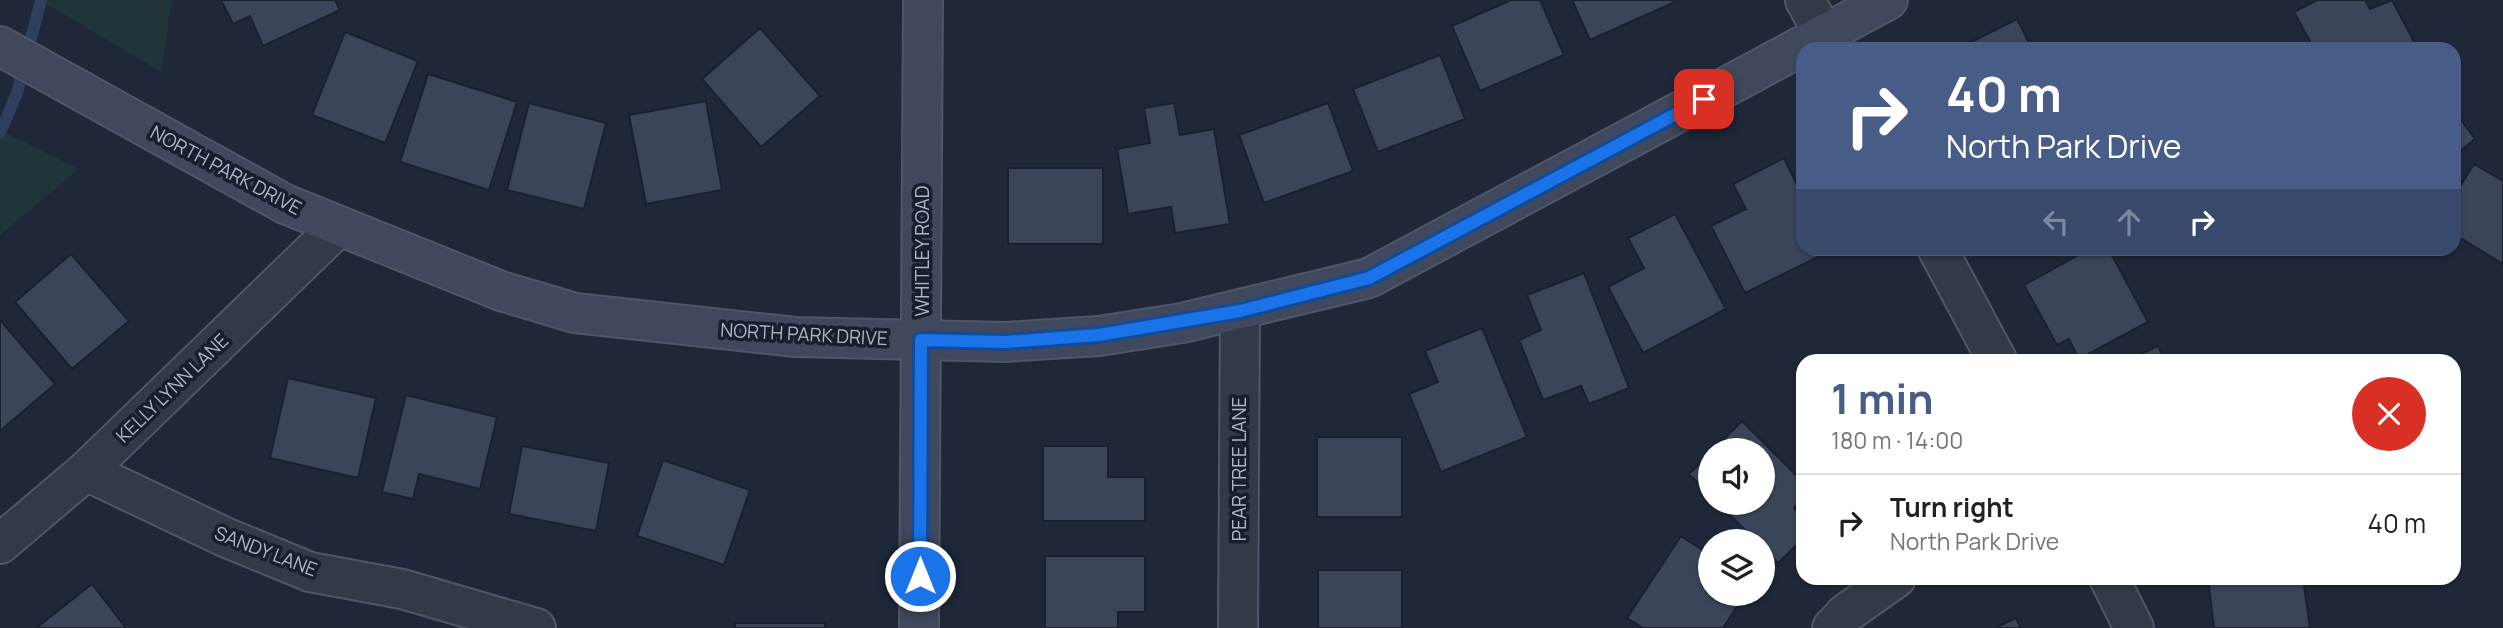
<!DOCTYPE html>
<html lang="en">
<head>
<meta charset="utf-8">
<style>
  :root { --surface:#fff; --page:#f6f6f6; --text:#202124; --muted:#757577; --line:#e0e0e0; --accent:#475c87 }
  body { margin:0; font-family:Manrope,sans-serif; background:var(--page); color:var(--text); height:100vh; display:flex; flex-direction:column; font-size:26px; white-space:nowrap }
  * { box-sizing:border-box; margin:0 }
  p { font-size:23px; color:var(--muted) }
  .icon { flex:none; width:38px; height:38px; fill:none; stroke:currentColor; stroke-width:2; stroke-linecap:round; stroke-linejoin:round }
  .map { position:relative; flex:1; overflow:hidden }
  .sheet { position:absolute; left:1796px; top:354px; width:665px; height:231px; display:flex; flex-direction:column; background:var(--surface); border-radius:21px; box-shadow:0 2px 5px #0004 }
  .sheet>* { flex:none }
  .guide { position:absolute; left:1796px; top:42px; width:665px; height:214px; border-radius:21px; box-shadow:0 2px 5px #0004; background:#475c87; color:#fff; overflow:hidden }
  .buttons { position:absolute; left:1698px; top:438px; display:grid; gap:14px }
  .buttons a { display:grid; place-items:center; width:77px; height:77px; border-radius:50%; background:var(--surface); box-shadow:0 2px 5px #0004; font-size:35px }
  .pin { position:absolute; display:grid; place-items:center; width:60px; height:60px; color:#fff; margin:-30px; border-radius:14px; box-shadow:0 4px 10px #0006 }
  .me { position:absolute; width:77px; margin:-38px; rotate:0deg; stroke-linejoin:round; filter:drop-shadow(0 0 5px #0008) }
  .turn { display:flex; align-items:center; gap:24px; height:147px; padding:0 35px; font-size:32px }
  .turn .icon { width:91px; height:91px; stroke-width:2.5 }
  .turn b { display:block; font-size:49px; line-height:60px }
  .lanes { display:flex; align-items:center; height:66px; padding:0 35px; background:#0003; justify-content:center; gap:35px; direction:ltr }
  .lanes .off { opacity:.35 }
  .round { display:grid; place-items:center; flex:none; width:74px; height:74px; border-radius:37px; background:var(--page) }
  .summary { display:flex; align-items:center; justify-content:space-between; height:119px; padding:0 35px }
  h1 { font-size:42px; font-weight:700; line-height:52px; color:var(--accent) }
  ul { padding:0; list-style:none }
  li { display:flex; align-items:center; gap:21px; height:98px; padding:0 35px; border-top:2px solid var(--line) }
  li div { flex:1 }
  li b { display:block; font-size:26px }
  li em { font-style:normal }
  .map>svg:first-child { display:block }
</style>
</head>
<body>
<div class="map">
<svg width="2503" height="628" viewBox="0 0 2503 628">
  <rect width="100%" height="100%" fill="#1e2838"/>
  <!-- green -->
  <path fill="#203539" d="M40 0H172L161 72Z
    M0 130 79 169 0 235Z"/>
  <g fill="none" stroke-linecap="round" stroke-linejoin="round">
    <!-- stream -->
    <path stroke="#2e3f5f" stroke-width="12" d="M0 133 17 93 41 0"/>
  </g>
  <!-- building -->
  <path fill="#3a4559" stroke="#19212f" stroke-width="2" d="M221 0H335L340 10 263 46 250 16 233 24Z
    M1511 0H1540L1564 55 1480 91 1452 26Z
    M1572 0H1674L1675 2 1590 40Z
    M2317 0H2365L2370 9 2392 0 2418 49H2314L2294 12Z
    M2017 19 2032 49H1957Z
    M760 28 820 96 761 147 702 79Z
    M345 32 418 61 385 143 312 115Z
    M1440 55 1465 119 1378 152 1353 89Z
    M428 74 517 102 489 190 400 162Z
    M706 101 722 190 646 204 629 115Z
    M529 103 606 123 584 209 507 190Z
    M1174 103 1180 135 1214 129 1230 224 1175 233 1171 207 1128 214 1117 149 1150 143 1144 108Z
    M1328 103 1353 171 1264 203 1239 135Z
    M2454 110 2475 139 2454 156Z
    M1784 158 1802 195V248L1830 251 1745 293 1711 226 1746 209 1733 184Z
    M2474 164 2503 181V264L2454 234V196Z
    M1008 168H1103V244H1008Z
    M1675 214 1726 309 1643 353 1608 287 1644 268 1628 238Z
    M2091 248H2108L2148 322 2079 359 2069 339 2057 345 2024 285Z
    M71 254 129 321 72 369 15 302Z
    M1584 273 1629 388 1589 404 1581 386 1543 400 1519 340 1541 330 1527 295Z
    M0 320 55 384 0 431Z
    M1482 328 1527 437 1441 472 1409 394 1438 382 1425 351Z
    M2158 346 2165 360H2128Z
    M288 378 376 398 358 478 270 458Z
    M406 395 497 417 480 489 419 474 413 499 382 492Z
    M1742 421 1802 481V499L1794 508 1802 516V540L1778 563 1762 547V541H1756L1717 502H1762V450H1713Z
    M1317 437H1402V517H1317Z
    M522 446 609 463 596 531 509 514Z
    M1043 446H1108V477H1145V521H1043Z
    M1710 453V495L1689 474Z
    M663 460 750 490 724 565 637 536Z
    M1681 536 1710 555V593H1746L1723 628H1643L1627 618Z
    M1045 556H1145V612H1118V628H1045Z
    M1318 570H1402V628H1318Z
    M2208 578H2303L2310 628H2214Z
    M92 584 126 628H36Z
    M2016 618 2021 628H1995Z
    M735 623H825V628H735Z"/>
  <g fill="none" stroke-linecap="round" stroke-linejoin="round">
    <defs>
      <path id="street" d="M1805 0 1832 49
        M1937 248 1997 360
        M86 471 227 538 310 572 402 589 536 628
        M0 544 86 471 339 226
        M2109 578 2134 628
        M1238 628 1240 311
        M1832 628 1845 614 1896 578"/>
      <path id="secondary" d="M0 46 285 204 501 291 575 313 796 337 1005 342 1099 336 1182 323 1369 278 1888 0
        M919 628 923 0"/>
    </defs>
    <!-- street casing -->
    <use href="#street" stroke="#4f5767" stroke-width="42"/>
    <!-- secondary casing -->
    <use href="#secondary" stroke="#4f5767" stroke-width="42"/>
    <!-- street -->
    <use href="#street" stroke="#323a48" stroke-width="38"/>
    <!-- secondary -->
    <use href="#secondary" stroke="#3f485c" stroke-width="38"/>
  </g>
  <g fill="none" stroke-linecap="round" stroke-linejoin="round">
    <defs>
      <path id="route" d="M920 576 921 340 1005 342 1099 335 1240 311 1369 278 1704 99"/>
    </defs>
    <!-- route casing -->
    <use href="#route" stroke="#114b97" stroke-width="18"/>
    <!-- route -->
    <use href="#route" stroke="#1a73e8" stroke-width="12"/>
  </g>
  <g text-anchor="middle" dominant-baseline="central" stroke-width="7" stroke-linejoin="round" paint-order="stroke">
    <!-- street labels -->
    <g font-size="19" fill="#acb4c6" stroke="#171f2d">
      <text transform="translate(226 170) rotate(28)">NORTH PARK DRIVE</text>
      <text transform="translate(922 251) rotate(-90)">WHITLEY ROAD</text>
      <text transform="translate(804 334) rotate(3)">NORTH PARK DRIVE</text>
      <text transform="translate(172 388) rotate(-44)">KELLY LYNN LANE</text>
      <text transform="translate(1239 469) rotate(-90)">PEAR TREE LANE</text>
      <text transform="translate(266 551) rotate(21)">SANDY LANE</text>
    </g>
  </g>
</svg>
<div class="buttons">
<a><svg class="icon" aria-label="sound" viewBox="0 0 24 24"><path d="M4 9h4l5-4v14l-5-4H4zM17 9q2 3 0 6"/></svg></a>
<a><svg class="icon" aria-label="layers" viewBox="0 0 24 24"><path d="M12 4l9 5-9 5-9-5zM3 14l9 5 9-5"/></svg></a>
</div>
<div class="pin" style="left:1704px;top:99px;background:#d93025"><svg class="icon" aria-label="arrive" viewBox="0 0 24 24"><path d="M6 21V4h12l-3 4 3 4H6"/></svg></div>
<svg class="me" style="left:920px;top:576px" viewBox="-20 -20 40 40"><circle r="17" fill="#1a73e8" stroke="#fff" stroke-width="3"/><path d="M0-11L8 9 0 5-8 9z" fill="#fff"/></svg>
<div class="guide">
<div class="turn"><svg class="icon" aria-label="right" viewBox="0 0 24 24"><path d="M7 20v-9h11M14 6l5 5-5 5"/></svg><div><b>40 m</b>North Park Drive</div></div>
<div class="lanes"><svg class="icon off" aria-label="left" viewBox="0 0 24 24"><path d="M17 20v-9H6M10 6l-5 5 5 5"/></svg><svg class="icon off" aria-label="ahead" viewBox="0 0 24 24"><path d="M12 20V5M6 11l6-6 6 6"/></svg><svg class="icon" aria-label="right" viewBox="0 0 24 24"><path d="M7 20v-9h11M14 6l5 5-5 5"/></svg></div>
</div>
<section class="sheet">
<div class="summary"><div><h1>1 min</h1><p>180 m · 14:00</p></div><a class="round" style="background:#d93025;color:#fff"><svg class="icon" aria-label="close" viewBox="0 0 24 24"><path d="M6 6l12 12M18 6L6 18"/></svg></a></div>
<ul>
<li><svg class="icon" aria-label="right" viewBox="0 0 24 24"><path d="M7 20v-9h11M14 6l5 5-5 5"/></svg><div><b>Turn right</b><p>North Park Drive</p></div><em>40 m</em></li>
</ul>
</section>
</div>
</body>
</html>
